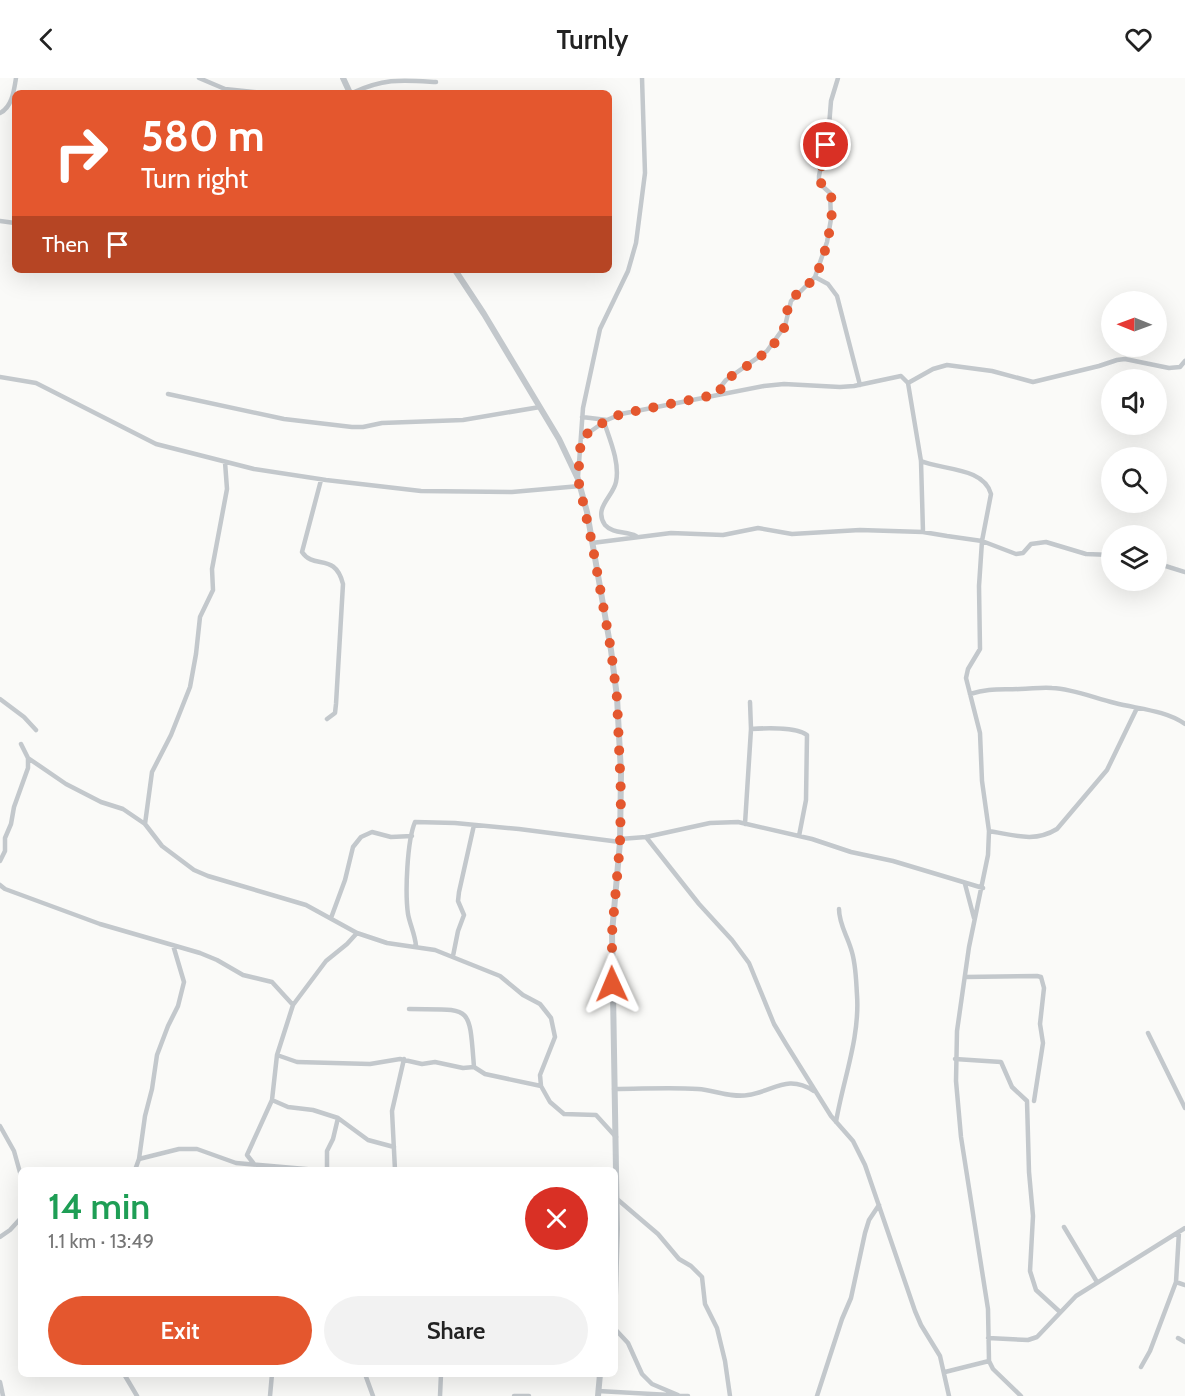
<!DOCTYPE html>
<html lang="en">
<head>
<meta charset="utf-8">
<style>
  :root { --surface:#fff; --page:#f2f2f2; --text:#222; --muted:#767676; --accent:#e4572e }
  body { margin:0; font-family:Cabin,sans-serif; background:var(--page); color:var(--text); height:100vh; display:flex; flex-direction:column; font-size:22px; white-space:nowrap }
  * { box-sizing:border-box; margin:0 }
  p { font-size:20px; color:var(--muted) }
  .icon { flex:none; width:33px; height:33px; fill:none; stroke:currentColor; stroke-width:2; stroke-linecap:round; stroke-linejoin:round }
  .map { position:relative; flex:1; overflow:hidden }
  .sheet { position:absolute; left:18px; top:1089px; width:600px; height:210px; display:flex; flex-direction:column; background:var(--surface); border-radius:9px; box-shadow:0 6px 24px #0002 }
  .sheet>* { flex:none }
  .banner { position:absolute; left:12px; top:12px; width:600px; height:183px; border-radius:9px; box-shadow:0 6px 24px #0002; background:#e4572e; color:#fff; overflow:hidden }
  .needle { width:39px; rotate:271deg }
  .controls { position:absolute; left:1101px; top:213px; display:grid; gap:12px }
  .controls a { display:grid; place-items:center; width:66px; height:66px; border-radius:50%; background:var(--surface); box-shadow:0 6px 24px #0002; font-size:30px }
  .pin { position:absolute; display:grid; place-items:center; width:51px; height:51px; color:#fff; margin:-26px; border:3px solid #fff; border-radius:50%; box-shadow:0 2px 6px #0007 }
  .me { position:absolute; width:66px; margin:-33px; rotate:359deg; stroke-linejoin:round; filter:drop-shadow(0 0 4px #0008) }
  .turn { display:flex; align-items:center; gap:21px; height:126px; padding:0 30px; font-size:27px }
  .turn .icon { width:78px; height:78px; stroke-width:2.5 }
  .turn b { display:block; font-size:42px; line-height:51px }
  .then { display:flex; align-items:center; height:57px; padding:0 30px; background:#0003; gap:12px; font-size:22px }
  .round { display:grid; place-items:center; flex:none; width:63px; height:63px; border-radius:32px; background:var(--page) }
  .overview { display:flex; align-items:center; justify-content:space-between; height:102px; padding:0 30px }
  h1 { font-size:36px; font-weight:600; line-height:45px; color:#1e9e55 }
  .cta { display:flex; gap:12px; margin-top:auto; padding:12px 30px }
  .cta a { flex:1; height:69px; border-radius:36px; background:var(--accent); color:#fff; font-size:24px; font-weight:600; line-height:69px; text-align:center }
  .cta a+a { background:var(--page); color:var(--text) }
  header { display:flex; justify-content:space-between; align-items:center; height:78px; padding:0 30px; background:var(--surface); font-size:27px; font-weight:600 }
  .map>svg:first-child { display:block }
</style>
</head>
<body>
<header><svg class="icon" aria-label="back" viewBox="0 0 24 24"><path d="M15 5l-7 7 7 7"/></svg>Turnly<svg class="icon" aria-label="heart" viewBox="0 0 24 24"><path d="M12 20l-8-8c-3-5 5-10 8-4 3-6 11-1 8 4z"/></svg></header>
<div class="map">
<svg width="1185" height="1318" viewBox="0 0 1185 1318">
  <rect width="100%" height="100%" fill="#fafaf8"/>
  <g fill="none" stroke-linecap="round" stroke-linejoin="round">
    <!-- minor -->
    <path stroke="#c3c8cc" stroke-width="4.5" d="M199 0 225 11 263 15
      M352 15C385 0 401 2 436 4
      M0 35C12 29 14 13 16 0
      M0 143 15 145
      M815 199 828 206 837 218 860 307
      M0 299 36 305 156 366 254 391 326 402 421 413 512 414 580 408
      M908 305 933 291 947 287 992 293 1033 304 1099 288 1117 282 1125 281 1169 290 1180 289 1185 283
      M168 316 284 341 352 349H363L382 345 463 342 540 329
      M719 316 722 307 726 302 767 273 785 248 791 223 815 199 827 164 831 141 830 115 819 105V98L829 48 831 23 838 0
      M582 339 607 342
      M604 344C610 362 620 385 616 404 613 419 593 430 605 447 613 456 626 453 636 458
      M581 360 607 342 621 336 764 308 784 306 840 309 854 308 901 298 908 305 921 383 923 454
      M921 383C941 392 984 389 991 416L982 463 979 508 980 571 968 591 966 600 980 655 982 703 989 753 988 777 969 869 957 953 956 1003 961 1059 988 1231 989 1283 993 1291 1021 1318
      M578 399 583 330 600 251 628 193 636 165 645 95 642 0
      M321 402 302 474C314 492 335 474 343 506L336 626 335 635 327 641
      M592 465 671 455 723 457 758 450 792 456 860 452 923 454 947 458 982 463 1016 476 1023 475 1031 466 1046 464 1086 476 1112 477
      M1156 485 1185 494
      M970 616C990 610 1000 612 1020 611 1031 611 1041 609 1052 610 1074 611 1094 620 1115 625 1138 631 1165 632 1185 646
      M0 621 24 639 36 652
      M751 651C765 650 796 649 807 657L806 722 799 758
      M28 680 66 706 101 724 123 731 145 746 162 768 194 792 208 798 306 827 357 855 387 865 435 872 500 898 523 917 540 926 551 940 555 959 540 997 541 1008 550 1024 564 1036 596 1037 616 1059
      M145 746 152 694 171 657 190 609 196 576 200 539 213 512 212 491 227 411 225 384
      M745 746 751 651 750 624
      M989 753C1014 757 1034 765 1057 751L1107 692 1137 630
      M646 759 699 826 732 862 749 885 774 946 786 966 831 1038 853 1063 865 1087 915 1233 921 1247 940 1278 949 1318
      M620 761 646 759 710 745 738 744 812 761 851 774 893 783 983 810
      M0 783 5 773V760L11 746 14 729 28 690V680L21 666
      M965 806 974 840
      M0 807 5 811 100 846 200 875 217 882 243 897 272 904 293 927
      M331 840 345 802 353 769 361 759 372 754 391 759 412 758
      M416 868C415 856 410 847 408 836 405 815 407 763 415 744L455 745 519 751 620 764
      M453 878 458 853 464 837 458 823 459 814 474 747
      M965 899 1037 898 1041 899 1044 910 1040 946 1043 965 1034 1023
      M409 931C472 932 469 925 474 989L485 996 541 1008
      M1148 955 1185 1030
      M277 977 297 984 370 986 400 981 422 986 435 984 463 990 474 989
      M955 981 1001 984 1012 1009 1027 1023 1029 1094 1033 1138 1030 1193 1036 1212 1060 1234
      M614 1011C642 1011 670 1009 698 1011 714 1012 731 1020 748 1017 774 1013 787 996 814 1013
      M272 1022 288 1029 313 1032 338 1040 368 1062 394 1069
      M836 1044C843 1002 860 960 857 917 856 902 856 885 851 871 847 857 839 846 839 831
      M0 1048 14 1073 21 1098
      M139 1081 179 1071H197L236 1085 317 1092
      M254 1086 247 1077 272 1022 277 977 293 927 326 883 347 866 357 855
      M135 1092 139 1081 145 1038 152 1011 157 977 168 948 178 928 184 904 173 867
      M327 1092V1073L333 1061 338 1040
      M395 1092 392 1033 404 981
      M617 1121 658 1156 679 1181 691 1188 702 1199 705 1226 717 1250 725 1283 730 1318
      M1064 1149 1097 1204
      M0 1159 10 1152 21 1140
      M1176 1204 1185 1207
      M615 1251 628 1265 642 1296 652 1306 678 1317
      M988 1260 1028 1262 1037 1259 1076 1218 1185 1150
      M1178 1260 1185 1264
      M1141 1289 1150 1273 1176 1204 1179 1154
      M945 1294 989 1283
      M124 1296 137 1318
      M365 1296 373 1318
      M0 1304 3 1318
      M598 1313 688 1318
      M270 1318 272 1296
      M440 1318 441 1296
      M514 1318H529
      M817 1318 842 1241 851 1220 865 1155 869 1142 879 1127"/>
    <!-- tertiary -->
    <path stroke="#c3c8cc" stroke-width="6" d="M343 0 350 15
      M455 192 484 236 559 361 578 401 587 434 611 572 617 619 621 695 620 764 612 855 617 1151 615 1218
      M598 1318 600 1296"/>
  </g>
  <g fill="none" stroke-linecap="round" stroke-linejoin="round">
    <!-- route -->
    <path stroke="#e4572e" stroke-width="10" stroke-dasharray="0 18" d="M612 906V855L620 766 621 717 617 620 611 572 592 465 578 401 581 360 607 342 621 336 719 316 722 307 726 302C747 287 773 275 784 250 788 242 785 232 791 223 797 214 807 209 814 200 824 186 837 132 830 115 828 109 821 107 819 102L826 67"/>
  </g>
</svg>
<div class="controls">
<a><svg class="needle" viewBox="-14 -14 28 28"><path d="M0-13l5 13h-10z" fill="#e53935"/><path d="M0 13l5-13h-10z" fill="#767676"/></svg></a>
<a><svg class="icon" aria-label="sound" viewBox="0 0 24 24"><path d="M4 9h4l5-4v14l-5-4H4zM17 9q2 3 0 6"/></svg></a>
<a><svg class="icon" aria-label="search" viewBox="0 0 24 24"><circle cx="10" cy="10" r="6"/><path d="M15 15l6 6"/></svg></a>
<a><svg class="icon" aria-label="layers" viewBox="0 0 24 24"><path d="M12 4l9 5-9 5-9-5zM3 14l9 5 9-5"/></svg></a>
</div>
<div class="pin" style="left:826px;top:67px;background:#d93025"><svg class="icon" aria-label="arrive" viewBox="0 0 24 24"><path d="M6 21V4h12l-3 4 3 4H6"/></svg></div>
<svg class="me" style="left:612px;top:906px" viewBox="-20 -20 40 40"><path d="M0-17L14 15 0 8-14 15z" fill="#e4572e" stroke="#fff" stroke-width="4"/></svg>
<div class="banner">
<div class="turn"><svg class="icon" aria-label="right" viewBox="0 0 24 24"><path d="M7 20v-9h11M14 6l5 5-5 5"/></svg><div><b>580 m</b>Turn right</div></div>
<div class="then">Then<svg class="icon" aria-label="arrive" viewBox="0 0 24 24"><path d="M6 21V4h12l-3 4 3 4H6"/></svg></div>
</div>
<section class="sheet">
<div class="overview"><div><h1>14 min</h1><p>1.1 km · 13:49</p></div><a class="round" style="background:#d93025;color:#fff"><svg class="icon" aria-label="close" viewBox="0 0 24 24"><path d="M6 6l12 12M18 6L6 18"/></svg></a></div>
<div class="cta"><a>Exit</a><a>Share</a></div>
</section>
</div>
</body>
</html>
